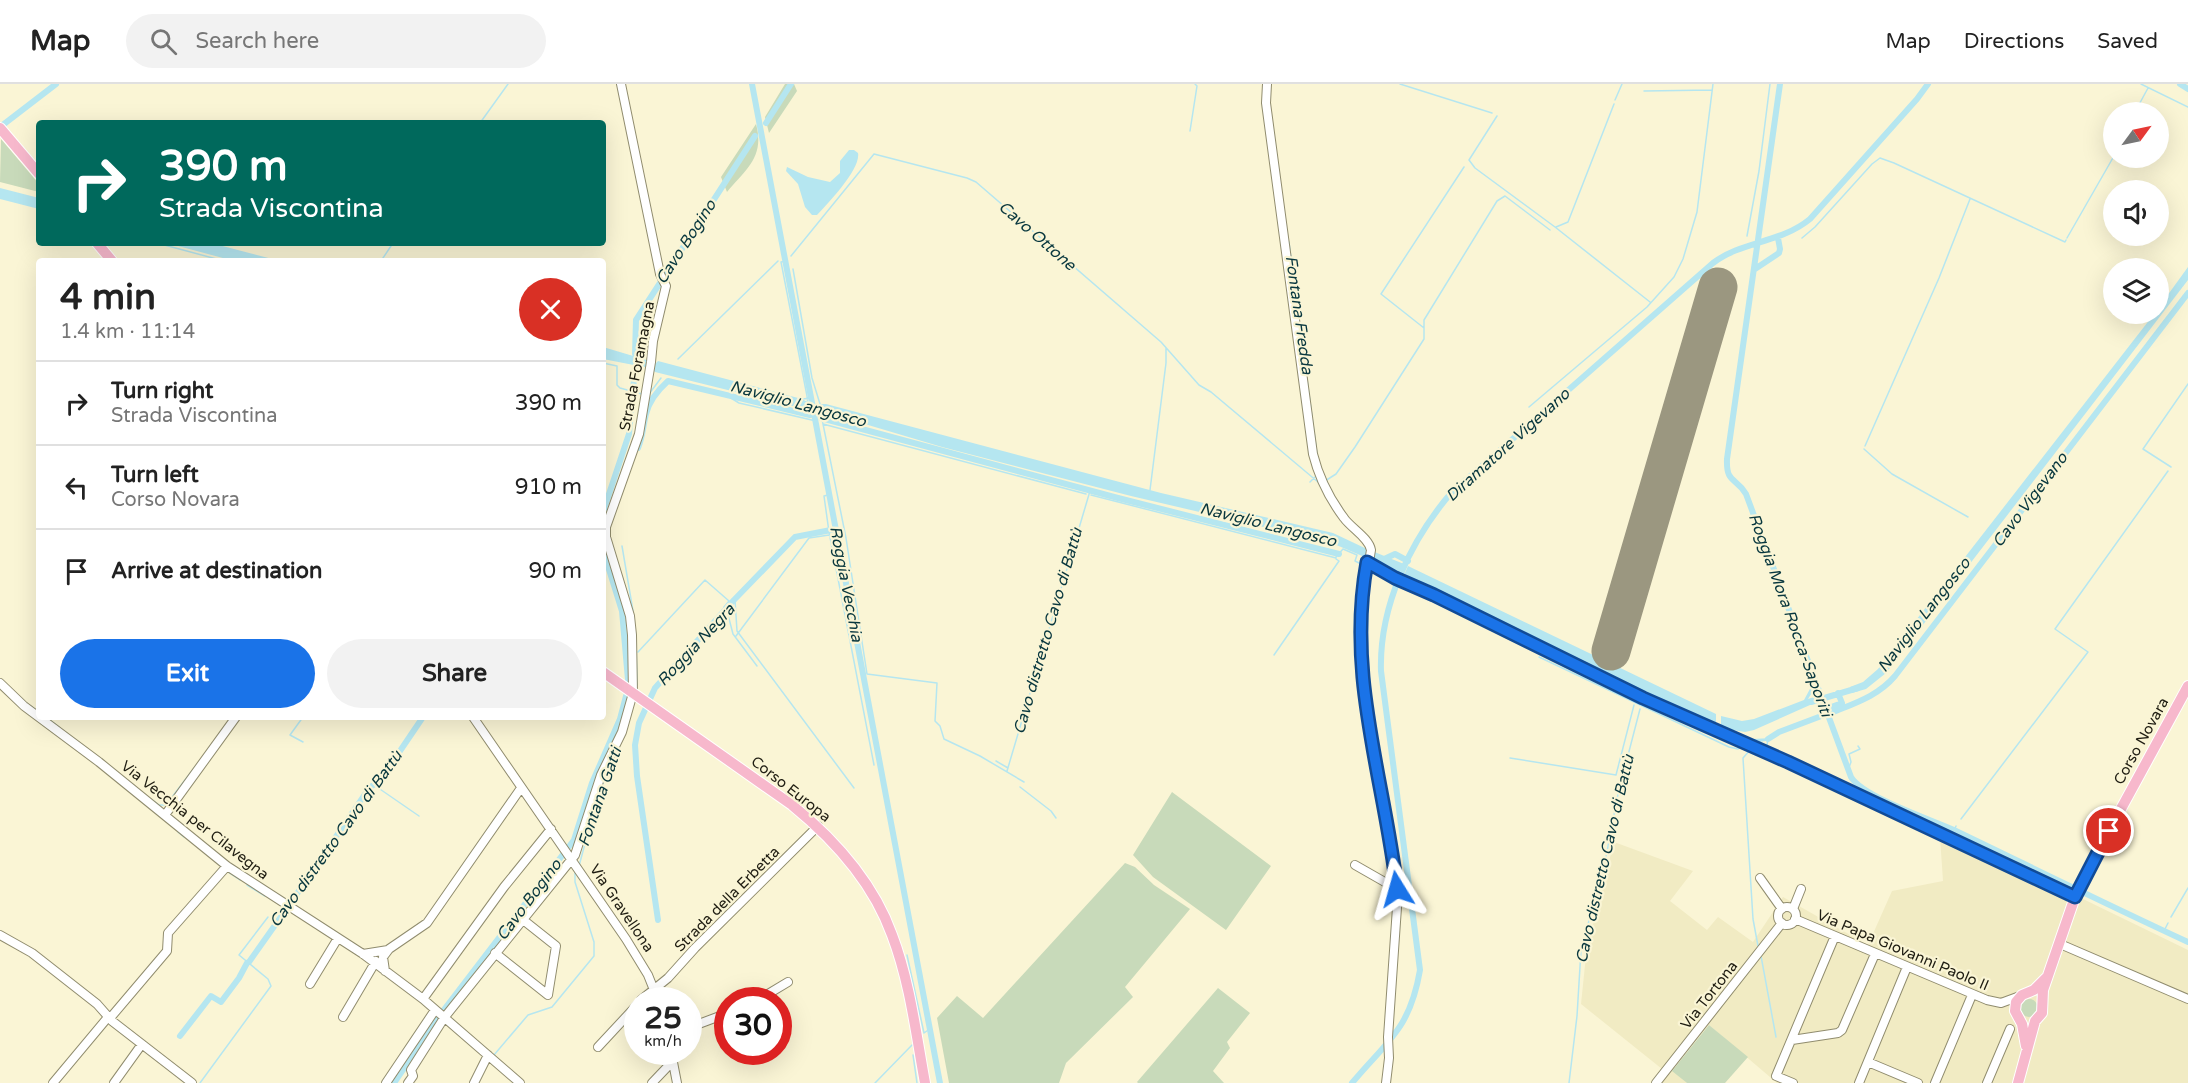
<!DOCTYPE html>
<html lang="en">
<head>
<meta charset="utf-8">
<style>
  :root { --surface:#fff; --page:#f2f2f2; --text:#222; --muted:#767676; --line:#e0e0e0; --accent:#1a73e8 }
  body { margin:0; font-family:"Varela Round",sans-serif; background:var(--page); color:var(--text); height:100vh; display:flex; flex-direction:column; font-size:22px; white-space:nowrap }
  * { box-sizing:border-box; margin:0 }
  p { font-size:20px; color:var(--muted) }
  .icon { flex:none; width:33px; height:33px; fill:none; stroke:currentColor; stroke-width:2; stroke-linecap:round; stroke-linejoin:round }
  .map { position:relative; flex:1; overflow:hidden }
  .sheet { position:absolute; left:36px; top:174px; width:570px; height:462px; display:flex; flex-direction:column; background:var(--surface); border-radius:6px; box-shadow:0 6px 24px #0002 }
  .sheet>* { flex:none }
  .top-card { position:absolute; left:36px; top:36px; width:570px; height:126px; border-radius:6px; box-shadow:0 6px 24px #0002; background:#00695c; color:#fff; overflow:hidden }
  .needle { width:39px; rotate:57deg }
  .buttons { position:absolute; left:2103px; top:18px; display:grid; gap:12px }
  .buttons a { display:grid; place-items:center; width:66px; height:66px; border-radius:50%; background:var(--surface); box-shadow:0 6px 24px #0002; font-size:30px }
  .speed { position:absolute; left:624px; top:903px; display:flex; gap:12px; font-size:30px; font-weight:700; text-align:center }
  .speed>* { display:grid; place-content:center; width:78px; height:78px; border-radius:50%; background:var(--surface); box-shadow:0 6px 24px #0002; line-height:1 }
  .speed small { font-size:15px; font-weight:400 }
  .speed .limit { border:9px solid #d22; background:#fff; color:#111 }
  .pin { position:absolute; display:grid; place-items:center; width:51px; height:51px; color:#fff; margin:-26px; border:3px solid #fff; border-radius:50%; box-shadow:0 2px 6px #0007 }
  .me { position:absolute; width:66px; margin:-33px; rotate:352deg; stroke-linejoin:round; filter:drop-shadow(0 0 4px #0008) }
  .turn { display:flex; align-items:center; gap:21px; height:126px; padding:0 24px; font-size:27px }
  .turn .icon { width:78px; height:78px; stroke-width:2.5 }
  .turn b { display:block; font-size:42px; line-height:51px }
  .round { display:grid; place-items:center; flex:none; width:63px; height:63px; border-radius:32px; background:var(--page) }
  .summary { display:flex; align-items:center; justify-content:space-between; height:102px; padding:0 24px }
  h1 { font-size:36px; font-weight:700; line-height:45px }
  .primary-button { display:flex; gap:12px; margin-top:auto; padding:12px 24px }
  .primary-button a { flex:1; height:69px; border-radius:36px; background:var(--accent); color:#fff; font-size:24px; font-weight:700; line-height:69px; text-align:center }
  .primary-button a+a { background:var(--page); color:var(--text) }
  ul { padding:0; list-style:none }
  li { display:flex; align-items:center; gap:18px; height:84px; padding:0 24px; border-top:2px solid var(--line) }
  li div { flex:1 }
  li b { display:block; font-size:22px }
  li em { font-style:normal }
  header { display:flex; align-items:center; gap:36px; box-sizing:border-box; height:84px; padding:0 30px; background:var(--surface); border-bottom:2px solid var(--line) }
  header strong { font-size:28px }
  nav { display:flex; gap:33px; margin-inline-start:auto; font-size:21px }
  .search { width:420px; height:54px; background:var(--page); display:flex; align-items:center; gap:15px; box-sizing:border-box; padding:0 21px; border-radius:33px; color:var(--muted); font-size:22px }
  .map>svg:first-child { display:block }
</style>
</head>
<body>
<header>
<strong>Map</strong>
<div class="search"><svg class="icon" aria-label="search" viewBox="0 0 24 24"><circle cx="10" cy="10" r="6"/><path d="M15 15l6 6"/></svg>Search here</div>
<nav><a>Map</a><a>Directions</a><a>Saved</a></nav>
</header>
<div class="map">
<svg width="2188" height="999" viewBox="0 0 2188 999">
  <rect width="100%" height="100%" fill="#faf5d5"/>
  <!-- built -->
  <path fill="#f1ebc3" d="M1940 753 2064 812 2081 814 2188 866V999H1777L1709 941 1672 986 1687 999H1660L1667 989 1581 920 1587 862 1614 758 1693 787 1670 817 1707 846 1718 833 1753 858 1783 813 1868 861 1892 807 1943 797Z"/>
  <!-- green -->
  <path fill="#c8daba" d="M785 0H794L797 7 769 49 765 33Z
    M756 40C765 73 746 85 727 108L721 93Z
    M1 55 39 100V108L0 98Z
    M1172 708 1271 782 1226 846 1153 793 1133 771Z
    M1125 779 1135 783 1154 801 1190 825 1125 903 1133 913 1066 979 1059 999H949L937 934 957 912 983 934Z
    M1218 904 1250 929 1227 958 1230 964 1213 987 1224 999H1138L1137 998Z
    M2020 924a9 9 0 1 1 18 0a9 9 0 1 1-18 0Z
    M1709 941 1748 973 1725 999H1687L1672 987Z"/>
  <!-- water -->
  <path fill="#b5e6f0" d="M849 66H854L858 69C861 85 828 119 817 131H812L805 123 798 100 786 87 787 83 808 93 830 98 840 89V77Z
    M0 104 39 114V125L0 115Z
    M167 159H211L280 177H234Z
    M2188 183V196L1886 589 1866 605 1852 609 1850 603 1863 598 1878 585 2154 230H2158L2159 223Z
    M603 263 650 277 649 284 603 275Z
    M658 277 802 315 807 318 808 326 655 288 651 284Z
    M817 320H826L1161 409 1333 449 1369 466 1367 474 1334 460 1315 455 1131 412 942 363 848 335 825 331 818 327Z
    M1372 467 1404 480 1400 490 1370 475Z
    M1408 482 1716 630V642L1640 609 1404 491Z
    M1811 603 1813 607 1808 615 1817 612 1819 617 1754 646 1745 648 1721 644V632L1742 637 1754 635 1804 616Z"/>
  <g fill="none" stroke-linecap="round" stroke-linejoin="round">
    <!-- stream -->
    <path stroke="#b5e6f0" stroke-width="1.5" d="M1400 0 1492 29
      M2141 0 2188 23
      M1644 7 1712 6
      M1615 16 1622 0
      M2135 28 2148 4
      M1497 32 1469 76 1475 84 1555 143 1650 218
      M480 39 508 0
      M1190 47 1197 2 1195 0
      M1556 143 1568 138 1614 20
      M1747 152 1759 87 1770 0
      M1802 154 1815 143 1872 80 1880 74 1894 79 2065 158 2066 156
      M2067 154 2114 72
      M1289 158 1294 198
      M157 159 224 177
      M791 172 874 70 967 94 976 98 1161 258 1199 301 1211 308 1318 398
      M381 177 393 159
      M786 177 781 178 782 183 807 312 809 331
      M793 185 812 294 820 320
      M1424 244 1381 210 1464 83
      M678 275 778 177
      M603 279 617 282V301L620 304 642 310
      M1307 295 1317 370
      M649 310 661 294
      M726 311 739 319 816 337
      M802 315 813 314
      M1529 323 1647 223 1674 193 1683 175 1697 128 1713 0
      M822 335 846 454 867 590 937 599 935 637 940 642 944 655 980 672 1024 698
      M823 340 1086 410
      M1865 362 1939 194 1970 115
      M1864 365 1892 390 1968 433
      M2171 383 2143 365 2188 300
      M1325 397 1336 390 1355 363 1424 255V236L1497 117 1505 112 1550 146
      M1310 398 1315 393
      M1150 406 1166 279V264
      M828 411 824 412 829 448 874 681
      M1091 411 1336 474
      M622 462 633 527
      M1357 471 1355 477 1365 482
      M1336 473 1343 465 1357 471
      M1429 513 1560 577
      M735 516 737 547 854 704
      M736 552 809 454 829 451
      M636 555 637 601
      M638 568 705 496 729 517 724 523 727 527 733 550 757 582
      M1274 571 1339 477 1336 475
      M1539 573 1729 663 1738 665 1741 663
      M25 618 39 628
      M1842 619 1843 622
      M1663 627 1735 660 1738 659
      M46 633 59 643
      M303 633 290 651 303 658
      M1748 656 1767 655
      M1754 658 1767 656
      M1759 661H1767L1768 655
      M1750 666 1743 674 1753 835 1758 862
      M1510 674 1616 691 1634 621
      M996 677 1008 684
      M1848 686 1851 678 1849 670 1860 665 1858 662
      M1007 687 1090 407
      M374 701 419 732
      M602 702 612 678
      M1020 703 1051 727 1056 734
      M151 715 159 721H166L201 675
      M1961 735 2088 568 2055 545 2168 387
      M1954 747 1956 742
      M178 748 184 753
      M579 782 594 726
      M228 788 240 796
      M247 801 265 812
      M2171 833 2188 804
      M2164 847 2168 839
      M907 871 924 949 931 944
      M1761 872 1776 953
      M494 971 528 931 552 923 594 872V858L575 798V789
      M913 971 917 999
      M200 999 271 902 268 895 239 871 268 833
      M875 999 912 961
      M1569 999 1577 932 1581 866 1605 778 1618 710 1640 625"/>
    <!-- canal -->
    <path stroke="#b5e6f0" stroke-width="6" d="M752 0 940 999
      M1780 0 1727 375C1726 400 1736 393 1746 410L1851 693C1863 713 1932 736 1956 747 2033 784 2110 822 2188 858
      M2180 0 2188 5
      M766 39 791 0
      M0 43 56 0
      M1755 185 1779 169 1780 165 1778 154
      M635 270 636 236 755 52
      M800 319 825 325
      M821 334 1118 414 1339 470
      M638 364C643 352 643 342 646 330 649 317 658 306 668 297L810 331
      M603 428 629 350 635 284
      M603 466 622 527 628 596
      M1382 476 1395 470 1408 477
      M1811 618 1858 604
      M1826 625 1842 619 1838 609
      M1831 629C1855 619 1878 612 1895 592L2188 209
      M1768 655 1779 648 1824 631
      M658 836 637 692 635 661 639 639 655 604 734 516 795 453 836 445
      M249 878 290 820 370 703 379 698 423 633
      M180 952 211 912 221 918 239 894 247 879
      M394 999 443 927 574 756 592 699 620 635 626 612
      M1352 999C1388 956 1410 945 1420 886L1381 587C1379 523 1410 457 1451 409L1713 179C1742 157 1781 159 1810 135L1917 15 1928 0"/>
    <!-- runway -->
    <path stroke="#9b9780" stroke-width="39" d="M1611 567 1718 203"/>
    <defs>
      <path id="minor" d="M1267 0 1266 19 1313 370C1319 394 1329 414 1344 434 1351 444 1369 454 1371 466L1362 519 1361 592 1398 809 1388 953 1389 974 1386 999
        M1367 478 1396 495 1434 511 1540 562 1643 614 1788 678 2075 813
        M0 599 24 622 99 678 227 782 363 870 423 915 520 999
        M473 633 626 855 648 891 658 916
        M165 731 236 633
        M1355 781 1397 805
        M1760 794 1782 825
        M1778 832a9 9 0 1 1 18 0a9 9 0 1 1-18 0Z
        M1793 825 1801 805
        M1795 835 1987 916 2001 919 2020 912
        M0 851 32 869 97 920 112 937 192 999
        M2060 860 2188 915
        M495 869 548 911 556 862 522 835
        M363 870 388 866
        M385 887 383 873 389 865 427 839 521 704
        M310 900 338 854
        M423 915 504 803 551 745
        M641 916 668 894 695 864 818 742
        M758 916 788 898
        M111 933 167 867 168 849 227 782
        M343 933 376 877
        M688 944 728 929
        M1792 956 1838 949 1842 946 1875 870
        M598 963 638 920
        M671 968 677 999
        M1868 978 1918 999
        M53 999 109 932
        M114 999 142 960
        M386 999 435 926
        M408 999 413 992 411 986 444 934 575 771 601 691 622 648 633 609 632 551 630 532 606 453V443L639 350 651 278 653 257 666 202 660 190 621 0
        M474 999 488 971
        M652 999 673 977
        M1656 999 1782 839
        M1793 999 1776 992 1835 852
        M1859 999 1907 883
        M1935 999 1972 911
        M1987 999 2010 945"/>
      <path id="major" d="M0 44 39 90
        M97 159 112 177
        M603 588 792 721C835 756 873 798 892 851 910 898 916 950 925 999
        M2026 962 2022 940 2015 927 2016 918 2022 911 2034 906 2046 894
        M2018 999 2035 937 2042 929 2043 906 2075 813 2086 789 2188 602"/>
    </defs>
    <!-- minor casing -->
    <use href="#minor" stroke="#908c6e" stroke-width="10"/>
    <!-- major casing -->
    <use href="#major" stroke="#fff" stroke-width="12"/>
    <!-- minor -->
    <use href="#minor" stroke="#fff" stroke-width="8"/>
    <!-- major -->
    <use href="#major" stroke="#f7b8cc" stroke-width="10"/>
  </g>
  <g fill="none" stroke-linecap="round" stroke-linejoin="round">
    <defs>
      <path id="route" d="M1397 805C1384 694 1346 591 1367 478L1395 494 1434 511 1643 614 1788 678 2075 813 2109 747"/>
    </defs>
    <!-- route casing -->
    <use href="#route" stroke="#114b97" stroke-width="15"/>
    <!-- route -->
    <use href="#route" stroke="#1a73e8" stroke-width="10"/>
  </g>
  <g text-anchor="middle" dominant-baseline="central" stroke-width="4.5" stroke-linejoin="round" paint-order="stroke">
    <!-- street labels -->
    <g font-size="15" fill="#1f1d12" stroke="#faf5d5">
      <text transform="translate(637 282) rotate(-79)">Strada Foramagna</text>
      <text transform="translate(2141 657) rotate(-61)">Corso Novara</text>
      <text transform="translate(791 705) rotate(38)">Corso Europa</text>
      <text transform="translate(195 736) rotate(38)">Via Vecchia per Cilavegna</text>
      <text transform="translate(727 815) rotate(-45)">Strada della Erbetta</text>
      <text transform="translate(622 824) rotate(56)">Via Gravellona</text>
      <text transform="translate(1903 866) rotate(23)">Via Papa Giovanni Paolo II</text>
      <text transform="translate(1709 911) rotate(-52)">Via Tortona</text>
    </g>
    <!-- water labels -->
    <g font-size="16" font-style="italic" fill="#08373e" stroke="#faf5d5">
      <text transform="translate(1037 152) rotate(41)">Cavo Ottone</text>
      <text transform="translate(686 158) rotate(-57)">Cavo Bogino</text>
      <text transform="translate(1299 231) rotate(82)">Fontana Fredda</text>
      <text transform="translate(798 320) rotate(15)">Naviglio Langosco</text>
      <text transform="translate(1508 361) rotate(-42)">Diramatore Vigevano</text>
      <text transform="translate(2030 416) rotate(-53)">Cavo Vigevano</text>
      <text transform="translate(1268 441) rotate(14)">Naviglio Langosco</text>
      <text transform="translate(846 500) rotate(79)">Roggia Vecchia</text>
      <text transform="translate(1790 531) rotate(70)">Roggia Mora Rocca-Saporiti</text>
      <text transform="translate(1924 531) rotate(-52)">Naviglio Langosco</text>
      <text transform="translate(1048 547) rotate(-74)">Cavo distretto Cavo di Battù</text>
      <text transform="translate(696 561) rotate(-47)">Roggia Negra</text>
      <text transform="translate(600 713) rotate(-71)">Fontana Gatti</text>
      <text transform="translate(336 755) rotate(-54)">Cavo distretto Cavo di Battù</text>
      <text transform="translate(1605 775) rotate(-77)">Cavo distretto Cavo di Battù</text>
      <text transform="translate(529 816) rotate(-53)">Cavo Bogino</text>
    </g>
  </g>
</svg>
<div class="buttons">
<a><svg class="needle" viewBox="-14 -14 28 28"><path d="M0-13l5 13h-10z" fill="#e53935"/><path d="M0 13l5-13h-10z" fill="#767676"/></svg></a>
<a><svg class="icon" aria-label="sound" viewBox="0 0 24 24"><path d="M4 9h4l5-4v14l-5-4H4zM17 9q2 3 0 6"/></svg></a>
<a><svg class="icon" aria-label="layers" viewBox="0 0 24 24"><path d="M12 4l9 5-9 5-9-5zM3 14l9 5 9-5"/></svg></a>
</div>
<div class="speed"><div>25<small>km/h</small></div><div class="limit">30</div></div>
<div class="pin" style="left:2109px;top:747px;background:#d93025"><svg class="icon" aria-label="arrive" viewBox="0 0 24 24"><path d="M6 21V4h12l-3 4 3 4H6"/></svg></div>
<svg class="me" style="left:1397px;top:805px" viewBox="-20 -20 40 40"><path d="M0-17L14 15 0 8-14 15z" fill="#1a73e8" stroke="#fff" stroke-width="4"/></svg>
<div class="top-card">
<div class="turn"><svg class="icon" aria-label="right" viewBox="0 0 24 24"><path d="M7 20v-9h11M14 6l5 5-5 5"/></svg><div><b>390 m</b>Strada Viscontina</div></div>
</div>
<section class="sheet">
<div class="summary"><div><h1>4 min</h1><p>1.4 km · 11:14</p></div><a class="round" style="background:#d93025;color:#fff"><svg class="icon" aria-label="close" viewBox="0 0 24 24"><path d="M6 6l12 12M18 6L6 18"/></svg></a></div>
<ul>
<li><svg class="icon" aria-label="right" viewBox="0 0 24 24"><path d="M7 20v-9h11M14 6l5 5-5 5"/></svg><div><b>Turn right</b><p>Strada Viscontina</p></div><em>390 m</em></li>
<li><svg class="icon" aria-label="left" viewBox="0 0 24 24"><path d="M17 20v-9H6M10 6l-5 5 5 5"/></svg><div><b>Turn left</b><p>Corso Novara</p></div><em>910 m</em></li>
<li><svg class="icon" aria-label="arrive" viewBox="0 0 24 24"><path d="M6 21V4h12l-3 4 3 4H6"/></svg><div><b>Arrive at destination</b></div><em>90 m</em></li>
</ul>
<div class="primary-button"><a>Exit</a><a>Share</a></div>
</section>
</div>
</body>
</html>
